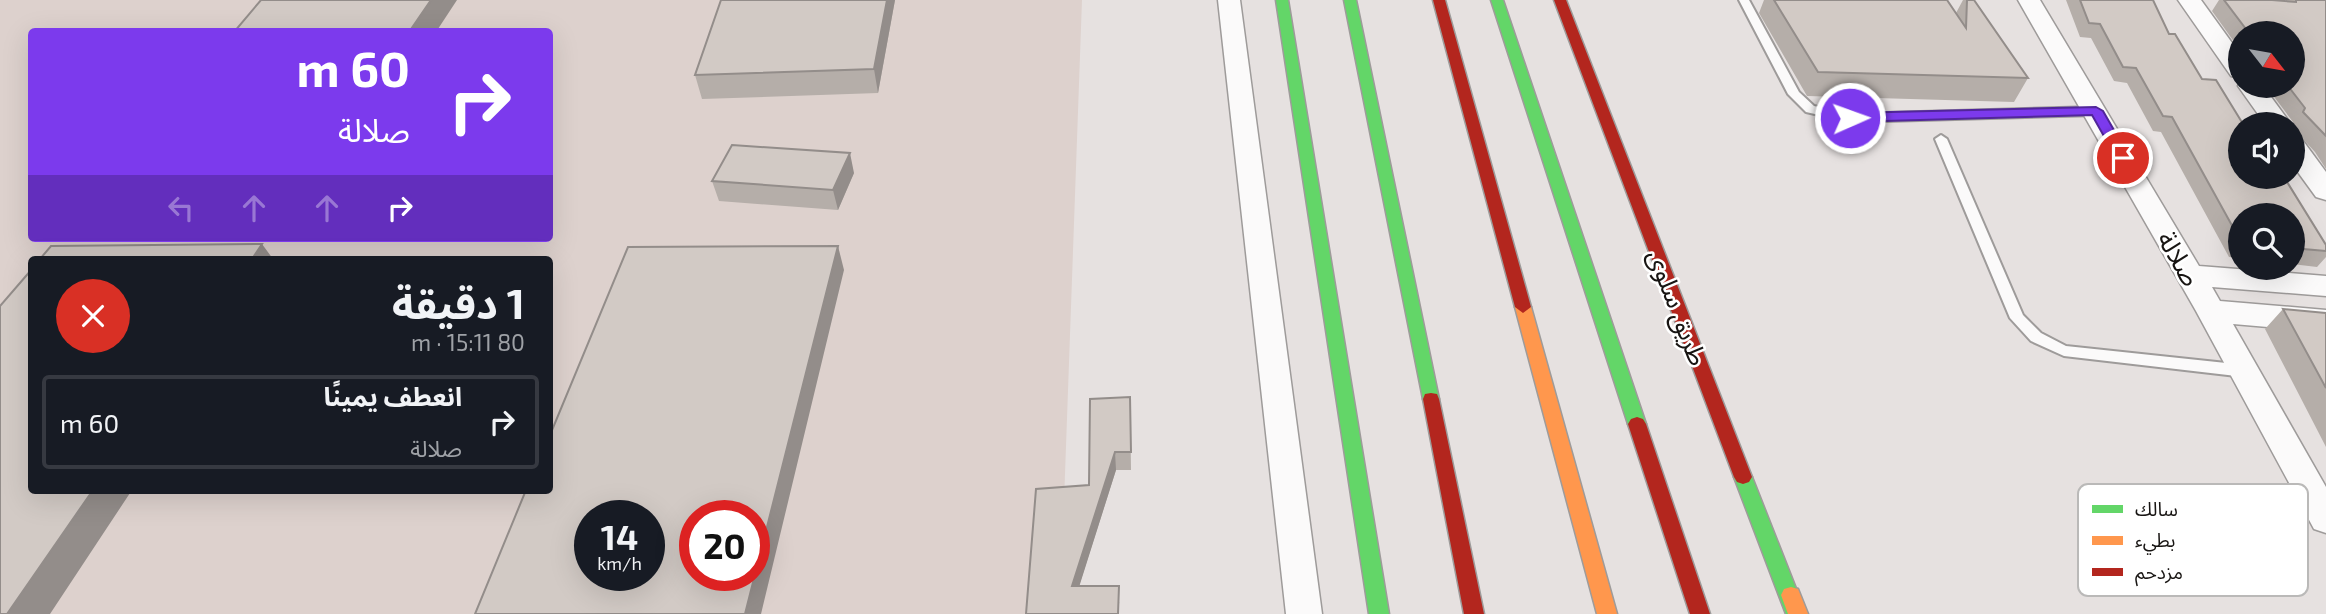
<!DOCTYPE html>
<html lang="ar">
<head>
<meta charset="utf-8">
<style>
  :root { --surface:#171b24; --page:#242831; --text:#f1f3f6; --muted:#9ea1a6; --line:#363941 }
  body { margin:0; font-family:"Exo 2","Noto Sans Arabic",sans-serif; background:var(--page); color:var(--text); direction:rtl; height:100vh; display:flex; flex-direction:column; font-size:26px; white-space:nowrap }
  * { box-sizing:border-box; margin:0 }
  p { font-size:23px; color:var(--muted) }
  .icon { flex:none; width:38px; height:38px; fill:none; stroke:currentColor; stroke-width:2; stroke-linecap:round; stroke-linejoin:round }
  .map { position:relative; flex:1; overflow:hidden; direction:ltr }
  .drawer { position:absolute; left:28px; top:256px; width:525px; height:238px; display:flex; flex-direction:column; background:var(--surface); border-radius:7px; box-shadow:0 7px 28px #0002; direction:rtl }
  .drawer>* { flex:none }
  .top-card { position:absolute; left:28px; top:28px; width:525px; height:214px; border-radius:7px; box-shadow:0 7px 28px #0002; direction:rtl; background:#7c3aed; color:#fff; overflow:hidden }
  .needle { width:46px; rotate:121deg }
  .tools { position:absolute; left:2228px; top:21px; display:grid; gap:14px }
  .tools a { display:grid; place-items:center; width:77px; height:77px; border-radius:50%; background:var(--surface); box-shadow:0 7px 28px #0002; font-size:35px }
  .speed { position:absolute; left:574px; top:500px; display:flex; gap:14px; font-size:35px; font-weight:700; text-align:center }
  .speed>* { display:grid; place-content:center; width:91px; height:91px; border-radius:50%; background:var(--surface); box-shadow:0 7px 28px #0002; line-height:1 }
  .speed small { font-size:18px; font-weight:400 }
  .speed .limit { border:10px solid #d22; background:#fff; color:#111 }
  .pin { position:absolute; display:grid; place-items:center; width:60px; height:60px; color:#fff; margin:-30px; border:4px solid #fff; border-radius:50%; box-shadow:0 2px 7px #0007 }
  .me { position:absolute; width:77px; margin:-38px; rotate:88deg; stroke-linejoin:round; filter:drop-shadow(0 0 5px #0008) }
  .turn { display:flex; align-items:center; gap:24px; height:147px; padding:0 28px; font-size:32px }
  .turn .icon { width:91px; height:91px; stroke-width:2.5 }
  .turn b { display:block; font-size:49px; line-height:60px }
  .lanes { display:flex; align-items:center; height:66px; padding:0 28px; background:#0003; justify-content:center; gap:35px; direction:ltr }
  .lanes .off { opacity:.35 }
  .round { display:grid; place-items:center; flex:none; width:74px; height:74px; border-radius:37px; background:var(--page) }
  .overview { display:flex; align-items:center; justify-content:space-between; height:119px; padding:0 28px }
  h1 { font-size:42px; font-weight:700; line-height:52px }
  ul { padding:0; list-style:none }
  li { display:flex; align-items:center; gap:21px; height:94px; margin:0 14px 10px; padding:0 14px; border:4px solid var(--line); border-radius:7px }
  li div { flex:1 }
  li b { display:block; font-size:26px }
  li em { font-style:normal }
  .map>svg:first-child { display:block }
</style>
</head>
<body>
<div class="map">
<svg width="2326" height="614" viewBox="0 0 2326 614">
  <rect width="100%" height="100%" fill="#e6e1e0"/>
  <!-- built -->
  <path fill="#ddd1cd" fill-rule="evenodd" d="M0 0H1082L1060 614H0ZM32 32H550V238H32ZM32 259H550V490H32ZM590 516H649V576H590ZM695 516H754V576H695Z"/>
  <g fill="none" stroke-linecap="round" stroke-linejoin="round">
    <defs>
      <path id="lane" d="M1739 0H1749L1799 92 1814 106 1850 114 2096 107 2102 111 2096 115 1850 122 1806 112 1788 94Z
        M1941 135 1947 139 2023 315 2041 333 2066 346 2245 365 2250 367 2252 371 2250 375 2245 377 2064 356 2031 341 2010 318 1935 139Z"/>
      <path id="street" d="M1218 0H1240L1322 614H1286Z
        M2018 0H2040L2199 266 2326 276V296L2212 287 2220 301 2326 310V332L2233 324 2326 487V533L2314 529 2196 311Z
        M2178 0H2201L2240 54V78L2231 76Z
        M2240 82V86H2263L2291 124H2265L2238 86Z
        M2292 136 2301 138 2326 172V200L2316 197 2292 164Z"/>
      <path id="fast" d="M1276 0H1288L1389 614H1369Z
        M1344 0H1356L1439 399 1437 404H1425L1423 399Z
        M1491 0H1503L1646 424 1643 429H1631L1628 424Z
        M1743 470 1749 472 1752 477 1806 614H1786L1734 477 1737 472Z"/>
      <path id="slow" d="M1523 301 1531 307 1617 614H1597L1515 307Z
        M1791 587 1798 589 1808 614H1788L1781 595 1784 589Z"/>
      <path id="jam" d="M1433 0H1445L1531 307 1523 313 1515 307Z
        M1554 0H1566L1752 477 1749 482 1743 484 1737 482 1734 477Z
        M1431 393 1437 394 1439 399 1484 614H1464L1423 399 1425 394Z
        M1637 417 1643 419 1646 424 1710 614H1690L1628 424 1631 419Z"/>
    </defs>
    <!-- lane casing -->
    <use href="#lane" stroke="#9e9b9a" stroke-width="4"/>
    <!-- street casing -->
    <use href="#street" stroke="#9e9b9a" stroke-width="3"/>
    <!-- fast casing -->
    <use href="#fast" stroke="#9e9b9a" stroke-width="3"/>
    <!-- slow casing -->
    <use href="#slow" stroke="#9e9b9a" stroke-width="3"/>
    <!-- jam casing -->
    <use href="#jam" stroke="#9e9b9a" stroke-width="3"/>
    <!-- lane -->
    <use href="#lane" fill="#fbfafa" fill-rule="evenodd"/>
    <!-- street -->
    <use href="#street" fill="#fbfafa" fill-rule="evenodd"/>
    <!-- fast -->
    <use href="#fast" fill="#63d668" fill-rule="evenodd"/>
    <!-- slow -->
    <use href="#slow" fill="#ff974d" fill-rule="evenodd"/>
    <!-- jam -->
    <use href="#jam" fill="#b3261e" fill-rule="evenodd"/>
  </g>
  <!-- wall -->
  <path fill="#b5aea9" d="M721 0H895L878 93 702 99 695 75Z
    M1764 0H1947L1956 13 1963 0H1974L2028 78 2014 102 1807 96 1759 13Z
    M2066 0H2153L2169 34 2202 79 2240 124 2326 245V257L2317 267 2292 264V215H2240V258L2229 257 2161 132 2153 131 2127 83 2114 81 2091 38 2080 37Z
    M2219 0 2286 1V0H2326V169L2315 152 2292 127 2293 122 2266 86H2292V33H2240V50L2212 11Z
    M854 173 838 210 719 201 712 181Z
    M2283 309 2326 313V447L2265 329Z
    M1130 397 1131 470H1116L1079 586 1120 603 1026 614 1089 485Z"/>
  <!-- shaded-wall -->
  <path fill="#938d8a" d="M431 0H457L436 32H409Z
    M887 0H895L878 93 874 69Z
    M850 153 854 173 838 210 833 190Z
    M262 244 273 259H252Z
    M838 246 844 270 761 614H745Z
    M1115 452 1116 470 1074 603 1072 586Z
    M93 490H132L50 614H7Z"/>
  <!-- building -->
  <path fill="#d2cac5" stroke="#938d8a" stroke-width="2" fill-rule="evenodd" d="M261 0H431L409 32H234Z
    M721 0H887L874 69 695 75Z
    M1774 0H1947L1966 28 1967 0H1974L2028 78 1818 72Z
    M2080 0H2153L2169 34H2175L2202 79 2216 80 2243 124H2240V177H2284L2326 245V251L2292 248V215H2240V240L2172 117 2163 116 2136 68 2123 67 2100 24 2089 23Z
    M2224 0H2272L2296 2V0H2326V136L2303 112 2305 108 2288 86H2292V33H2249Z
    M732 145 850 153 833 190 712 181Z
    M262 244 252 259H40L51 246Z
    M838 246 745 614H475L526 490H550V435L628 247ZM590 516H649V576H590ZM695 516H754V576H695Z
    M32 269V490H93L7 614H0V306Z
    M2283 309 2326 313V388Z
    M1130 397 1131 452H1115L1072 586H1119L1118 614H1026L1036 489 1089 485 1090 399Z"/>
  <!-- route -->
  <path fill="#7c3aed" stroke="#51269a" stroke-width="2" d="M2096 107 2103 111 2130 158 2128 161H2118L2092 115 1850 122 1843 118 1850 113Z"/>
  <g text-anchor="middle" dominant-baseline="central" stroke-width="5" stroke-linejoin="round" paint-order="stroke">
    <!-- street labels -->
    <g font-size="26" fill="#181513" stroke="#fff">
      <text transform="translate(2180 258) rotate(60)">صلالة</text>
      <text transform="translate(1679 307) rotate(69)">طريق سلوى</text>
    </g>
  </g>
  <!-- legend -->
  <rect x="2078" y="484" width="230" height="112" rx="10" fill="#fff" stroke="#bab9b8" stroke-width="2"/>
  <rect x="2092" y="505" width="31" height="8" fill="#63d668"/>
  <rect x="2092" y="536" width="31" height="9" fill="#ff974d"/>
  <rect x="2092" y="568" width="31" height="8" fill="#b3261e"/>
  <g font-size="19" fill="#181513">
    <text x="2135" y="516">سالك</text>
    <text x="2135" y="547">بطيء</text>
    <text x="2135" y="579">مزدحم</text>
  </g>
</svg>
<div class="tools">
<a><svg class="needle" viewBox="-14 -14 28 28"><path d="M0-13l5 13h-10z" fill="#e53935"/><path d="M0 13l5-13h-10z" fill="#9ea1a6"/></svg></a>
<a><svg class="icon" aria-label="sound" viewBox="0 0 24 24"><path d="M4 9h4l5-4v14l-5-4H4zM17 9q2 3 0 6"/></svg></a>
<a><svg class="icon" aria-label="search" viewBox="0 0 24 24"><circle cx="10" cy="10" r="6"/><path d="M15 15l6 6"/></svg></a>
</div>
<div class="speed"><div>14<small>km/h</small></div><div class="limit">20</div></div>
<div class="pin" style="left:2123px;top:158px;background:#d93025"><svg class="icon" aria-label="arrive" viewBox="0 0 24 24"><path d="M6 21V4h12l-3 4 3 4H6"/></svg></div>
<svg class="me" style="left:1850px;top:118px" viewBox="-20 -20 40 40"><circle r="17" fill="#7c3aed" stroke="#fff" stroke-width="3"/><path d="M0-11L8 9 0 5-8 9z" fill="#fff"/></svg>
<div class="top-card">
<div class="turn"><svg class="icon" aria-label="right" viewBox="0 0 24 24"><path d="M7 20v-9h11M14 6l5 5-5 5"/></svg><div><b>60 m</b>صلالة</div></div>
<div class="lanes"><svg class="icon off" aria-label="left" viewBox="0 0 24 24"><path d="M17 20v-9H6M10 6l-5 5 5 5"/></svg><svg class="icon off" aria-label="ahead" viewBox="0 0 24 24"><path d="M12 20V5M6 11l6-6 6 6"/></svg><svg class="icon off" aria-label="ahead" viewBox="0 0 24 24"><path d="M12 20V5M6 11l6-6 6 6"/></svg><svg class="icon" aria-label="right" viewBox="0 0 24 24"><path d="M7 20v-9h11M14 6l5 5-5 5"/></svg></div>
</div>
<section class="drawer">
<div class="overview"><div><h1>1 دقيقة</h1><p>80 m · 15:11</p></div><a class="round" style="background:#d93025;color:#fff"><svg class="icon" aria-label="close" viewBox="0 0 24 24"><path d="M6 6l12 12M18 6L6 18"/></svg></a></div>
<ul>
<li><svg class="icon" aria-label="right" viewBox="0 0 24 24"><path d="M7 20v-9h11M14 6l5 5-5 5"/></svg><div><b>انعطف يمينًا</b><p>صلالة</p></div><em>60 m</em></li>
</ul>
</section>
</div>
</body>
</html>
